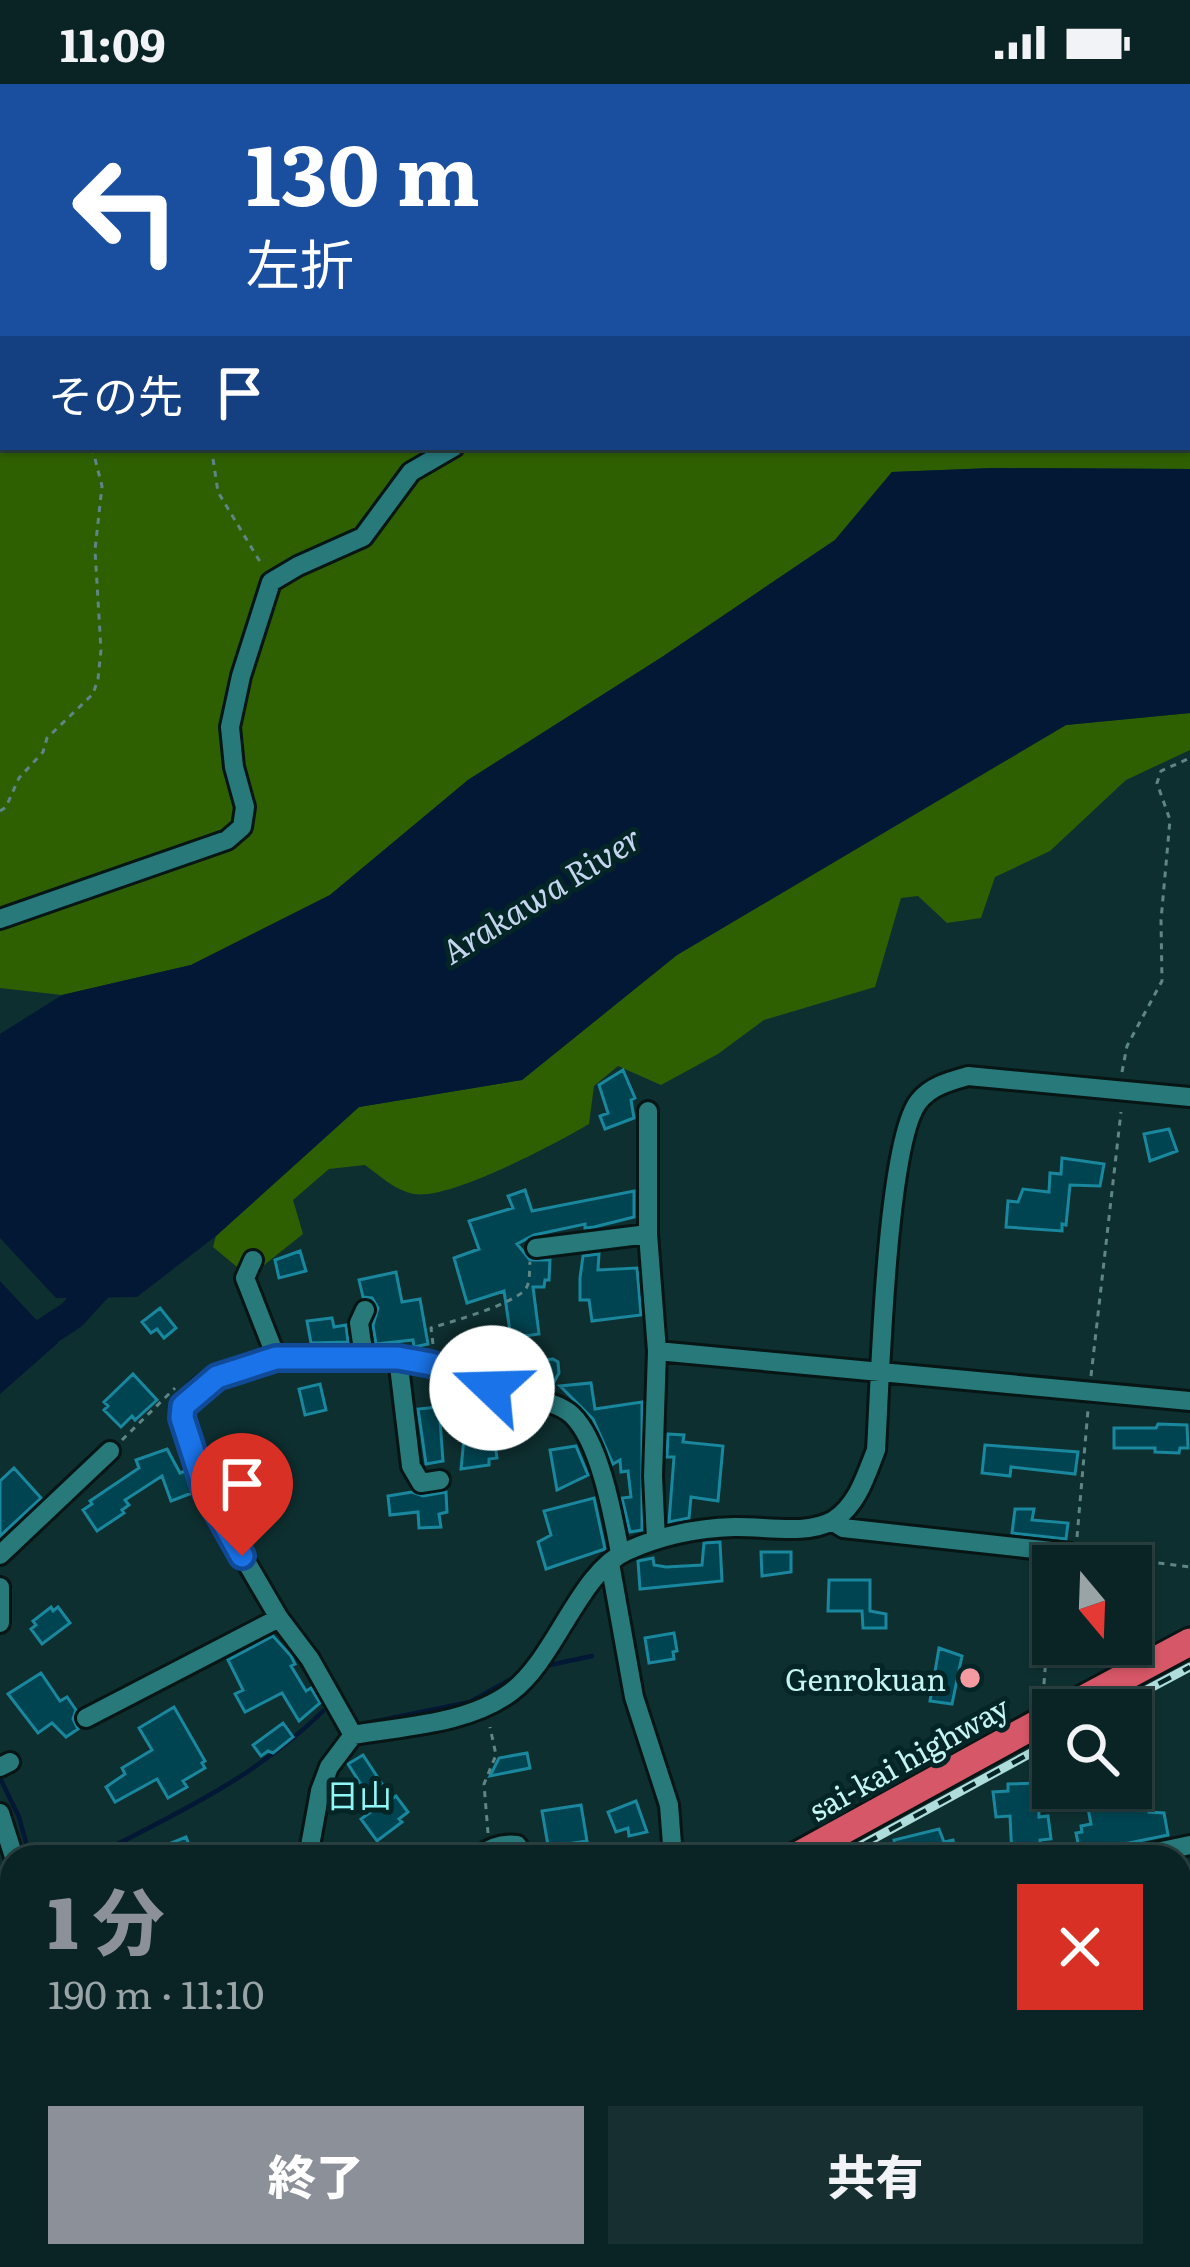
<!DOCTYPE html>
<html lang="ja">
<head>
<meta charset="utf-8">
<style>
  :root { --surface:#0a2324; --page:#182f31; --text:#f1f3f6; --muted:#99a4a6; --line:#2a4041; --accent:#8c9099 }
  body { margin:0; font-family:Literata,"Noto Sans JP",serif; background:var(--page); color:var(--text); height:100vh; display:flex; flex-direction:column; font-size:45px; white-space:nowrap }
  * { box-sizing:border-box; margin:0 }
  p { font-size:39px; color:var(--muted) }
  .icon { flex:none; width:66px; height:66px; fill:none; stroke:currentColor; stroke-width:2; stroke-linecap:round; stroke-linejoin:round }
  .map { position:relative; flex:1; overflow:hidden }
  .panel { position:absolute; left:0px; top:1761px; width:1191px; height:423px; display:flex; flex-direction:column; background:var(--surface); border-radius:36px 36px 0 0; box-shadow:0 3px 9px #0004,0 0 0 3px var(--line) }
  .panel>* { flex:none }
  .hud { position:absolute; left:0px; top:0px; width:1191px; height:366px; box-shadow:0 3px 9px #0004,0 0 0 3px var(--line); background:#1a4fa0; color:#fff; overflow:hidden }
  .needle { width:78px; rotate:161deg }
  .controls { position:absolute; left:1032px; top:1461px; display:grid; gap:24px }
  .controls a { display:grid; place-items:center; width:120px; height:120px; border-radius:0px; background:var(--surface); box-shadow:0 3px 9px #0004,0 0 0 3px var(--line); font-size:60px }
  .pin { position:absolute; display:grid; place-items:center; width:102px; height:102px; color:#fff; margin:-123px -51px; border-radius:50% 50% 50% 0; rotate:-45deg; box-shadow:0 0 12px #0007 }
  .pin .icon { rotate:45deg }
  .me { position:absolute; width:132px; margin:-66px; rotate:291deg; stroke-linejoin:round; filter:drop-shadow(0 0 9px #0008) }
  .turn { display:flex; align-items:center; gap:42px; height:252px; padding:0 48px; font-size:54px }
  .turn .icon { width:156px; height:156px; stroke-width:2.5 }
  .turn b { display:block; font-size:84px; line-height:102px }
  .then { display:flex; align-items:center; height:114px; padding:0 48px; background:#0003; gap:24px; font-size:45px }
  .round { display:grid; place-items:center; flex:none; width:126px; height:126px; border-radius:0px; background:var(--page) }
  .head { display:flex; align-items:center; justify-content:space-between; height:204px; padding:0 48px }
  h1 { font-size:72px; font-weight:800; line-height:90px; color:var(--accent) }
  .cta { display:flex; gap:24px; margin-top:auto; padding:24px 48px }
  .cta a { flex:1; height:138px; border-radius:0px; background:var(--accent); color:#fff; font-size:48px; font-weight:800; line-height:138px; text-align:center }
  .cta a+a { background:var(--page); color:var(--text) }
  .status { display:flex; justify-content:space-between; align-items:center; height:84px; padding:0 60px; background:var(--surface); direction:ltr }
  .status svg { height:33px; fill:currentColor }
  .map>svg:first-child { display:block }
</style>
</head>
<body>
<div class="status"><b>11:09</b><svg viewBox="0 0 49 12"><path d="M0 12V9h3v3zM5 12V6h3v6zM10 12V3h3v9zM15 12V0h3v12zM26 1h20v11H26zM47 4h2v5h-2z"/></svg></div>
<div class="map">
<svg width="1190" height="2183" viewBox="0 0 1190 2183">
  <rect width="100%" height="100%" fill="#0e2f30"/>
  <!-- forest -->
  <path fill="#2e6002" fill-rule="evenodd" d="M0 0H1190V385L993 384 892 388 835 456 662 573 468 696 330 811 191 881 62 911 0 904ZM3 3H1188V363H3Z
    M1190 629V666L1126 696 1050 767 995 793 981 834 947 839 918 812 901 814 875 903 764 936 718 970 661 1001 618 982 594 1002 589 1040C555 1060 450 1116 414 1110 396 1107 379 1091 365 1081L329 1085 293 1116 303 1150 249 1193 213 1163 216 1152 359 1023 522 996 677 871 1066 641Z"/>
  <!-- water -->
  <path fill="#031835" d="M993 384 1190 385V629L1066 641 677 871 522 996 359 1023 216 1152 137 1213 56 1214 0 1154V950L62 911 191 881 330 811 468 696 662 573 835 456 892 388Z
    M0 1197 58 1259 0 1310Z"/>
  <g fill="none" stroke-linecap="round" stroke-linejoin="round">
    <!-- stream -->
    <path stroke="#031835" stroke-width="4.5" d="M545 1582 592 1572
      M367 1639 470 1618 513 1594
      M0 1694 19 1733 30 1773
      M92 1773C174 1731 258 1692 323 1627"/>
    <!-- river -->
    <path stroke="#031835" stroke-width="30" d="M0 1278 72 1231 113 1186"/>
  </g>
  <!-- building -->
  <path fill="#004451" stroke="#19879d" stroke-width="3" d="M623 986 635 1014 631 1016 634 1034 605 1045 600 1032 608 1029 599 1001Z
    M1169 1045 1177 1067 1150 1077 1144 1050Z
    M1062 1074 1104 1080 1100 1102 1070 1101 1066 1141 1062 1140V1147L1006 1143 1008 1117 1018 1118 1023 1105 1049 1108 1050 1089 1061 1090Z
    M525 1106 532 1127 634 1107V1133L594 1143 585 1144V1140L534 1151 517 1160 530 1176H550L549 1196H545L544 1203H533L539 1250 511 1254 504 1207 467 1219 454 1174 479 1165 469 1137 513 1124 508 1112Z
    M300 1167 306 1187 279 1194 275 1176Z
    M599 1170 598 1186 637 1184 641 1231 592 1237 589 1216H580V1194L583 1172Z
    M396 1188 402 1218 420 1215 428 1260 414 1263 413 1256 376 1260 373 1241 378 1224 372 1214 363 1213 359 1196Z
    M160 1224 176 1244 164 1254 157 1245 151 1249 142 1238Z
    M332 1234 334 1243 346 1241 348 1258 311 1259 307 1237Z
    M553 1275 558 1278 559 1289 550 1305 468 1282Z
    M133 1290 157 1316 135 1336 132 1332 121 1343 104 1326 108 1322 104 1318Z
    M591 1299 595 1325 642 1318V1446L630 1448 622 1414 631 1413 628 1387 621 1388 620 1376 613 1380 593 1335 560 1302Z
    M320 1300 326 1326 305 1331 299 1305Z
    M478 1321 506 1323 501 1347 493 1346 497 1374 489 1375V1381L461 1385 467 1323Z
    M439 1323 443 1377 426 1380 418 1325Z
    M1158 1340 1187 1341 1188 1364H1180L1179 1369 1155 1368V1364H1114V1344H1156Z
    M668 1350 684 1351 683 1358 723 1362 718 1417 691 1413 689 1434 669 1438 674 1373H667Z
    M985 1361 1078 1368 1075 1390 1011 1383 1010 1392 982 1389Z
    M576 1362 588 1391 557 1406 550 1366Z
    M167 1365 180 1389 185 1387 192 1409 171 1417 162 1392 125 1416 129 1421 122 1426 124 1429 97 1447 83 1426 92 1420 90 1417 139 1384 136 1376Z
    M14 1384 41 1414 0 1452V1397Z
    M412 1408 423 1412 446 1408 447 1428 439 1430 441 1443 419 1444 418 1428 390 1431 388 1412Z
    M594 1414 605 1465 546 1485 538 1458 551 1451 544 1427Z
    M1015 1425H1034L1032 1436 1068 1439 1066 1455 1012 1449Z
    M720 1458 722 1497 640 1505 638 1477 653 1474 654 1481 666 1483 702 1481 704 1459Z
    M761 1468H791V1488L762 1492Z
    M829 1496H870V1527L886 1530V1544H863L862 1527H828Z
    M51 1523 53 1527 58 1523 70 1539 42 1560 31 1545 36 1541 33 1537Z
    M674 1549 677 1567 673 1568 674 1575 649 1579 645 1554Z
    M273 1552 291 1572 295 1580 291 1582 306 1607 311 1604 320 1619 299 1637 282 1609 245 1628 235 1610 243 1606 228 1576Z
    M939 1564 962 1572 952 1620 930 1617Z
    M41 1589 60 1617 67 1613 76 1626 73 1635 78 1645 66 1653 52 1639 38 1649 8 1610Z
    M174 1623 205 1677 202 1679 205 1684 183 1697 187 1703 168 1714 157 1695 115 1718 106 1703 125 1690 122 1684 152 1666 139 1644Z
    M283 1639 293 1653 273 1669 268 1667 261 1672 253 1661Z
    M527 1669 530 1684 490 1692 499 1674Z
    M363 1671 392 1715 396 1712 408 1728 399 1735 402 1738 377 1757 361 1735 376 1724 348 1680Z
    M1038 1699 1039 1733 1048 1732 1051 1755 1040 1756 1041 1773H1012L1010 1732 996 1733 993 1708 1008 1707V1700Z
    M1084 1704H1104L1108 1725 1132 1709 1145 1706 1149 1728 1164 1729 1168 1751 1080 1769 1076 1749 1082 1748 1081 1742 1091 1740Z
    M636 1717 647 1748 629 1752 628 1744 616 1748 608 1728Z
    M581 1721 587 1757 560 1761 564 1773H550L542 1727Z
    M939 1745 944 1758 953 1756 956 1773H898L894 1756Z
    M186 1753 194 1773H137Z"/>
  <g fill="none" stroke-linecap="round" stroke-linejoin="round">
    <defs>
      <path id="minor" d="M678 3V0
        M0 835 227 756 242 743 245 723 234 683 230 643 241 592 271 498 298 482 363 453 411 388 454 363
        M648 1027V1150L657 1267 653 1392 656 1456
        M536 1164 648 1150
        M253 1176 245 1194 276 1273
        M657 1267 1190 1317
        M364 1273 359 1239 365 1226
        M398 1274 411 1382 421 1399 440 1396
        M832 1437 843 1444 1070 1469
        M0 1471 110 1367
        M610 1479 634 1613 669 1721 673 1773
        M0 1503V1539
        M279 1534 206 1409 182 1334C193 1258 370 1268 424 1279 437 1281 447 1288 458 1293 475 1300 494 1304 511 1310 530 1315 557 1317 572 1331 600 1358 613 1432 620 1469
        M86 1634 279 1534 310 1575 353 1651
        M0 1683 10 1678
        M0 1729 14 1773
        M308 1773 320 1707 329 1683 353 1651C405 1642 468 1640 511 1608 555 1576 579 1488 627 1467 660 1452 697 1444 734 1443 765 1442 806 1452 834 1436 858 1420 866 1391 876 1366 880 1303 886 1057 919 1017 931 1002 950 997 968 992L1190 1013
        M478 1773C489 1764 503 1759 517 1761L525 1773
        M1133 1773 1190 1761
        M0 1888 12 1884
        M1179 1919 1190 1916
        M342 2172 346 2183
        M533 2172V2183
        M579 2172 580 2183
        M704 2172 705 2183
        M1081 2172 1084 2183
        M138 2183 152 2172
        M1142 2183 1174 2172"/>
      <path id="major" d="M0 2166 10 2183"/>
      <path id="highway" d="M1063 1626 1190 1558
        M795 1773 1053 1631
        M0 1968 12 1965
        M0 1997 12 1995"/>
    </defs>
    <!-- minor casing -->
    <use href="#minor" stroke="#071515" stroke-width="24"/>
    <!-- major casing -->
    <use href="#major" stroke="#071515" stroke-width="30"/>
    <!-- highway casing -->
    <use href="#highway" stroke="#071515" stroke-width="33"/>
    <!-- path -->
    <path stroke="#5e8686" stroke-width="3" stroke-dasharray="6 6" stroke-linecap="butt" d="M575 0 576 3
      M121 3 137 0
      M160 3 162 0
      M0 42 3 41
      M213 375 218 408 262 481
      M0 727 6 723 19 694 43 668 47 654 93 610 98 595 101 566 95 466 102 402 92 363
      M1122 988 1127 962 1162 897 1161 836 1170 736 1157 699 1161 687 1190 674
      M433 1260 431 1244C454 1237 507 1222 524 1207 531 1200 529 1187 530 1178
      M1091 1292 1121 1028
      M122 1356 175 1304
      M1077 1453 1088 1326
      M1087 1470 1190 1483
      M1043 1612 1053 1484
      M488 1749 484 1700 496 1671 490 1643"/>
    <!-- minor -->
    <use href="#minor" stroke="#27797a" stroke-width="18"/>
    <!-- major -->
    <use href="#major" stroke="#90656f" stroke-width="24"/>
    <!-- highway -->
    <use href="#highway" stroke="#d65767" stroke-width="27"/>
    <defs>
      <path id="rail" d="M1109 1626 1190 1583
        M840 1773 1053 1657
        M87 2183 107 2172"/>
    </defs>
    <!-- rail casing -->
    <use href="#rail" stroke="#aedddc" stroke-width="9"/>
    <!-- rail -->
    <use href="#rail" stroke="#032526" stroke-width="4.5" stroke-dasharray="14" stroke-linecap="butt"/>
  </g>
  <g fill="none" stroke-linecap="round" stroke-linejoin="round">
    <defs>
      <path id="route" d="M242 1472 206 1408 182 1334 183 1322 217 1293 276 1274H398L431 1280 492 1304"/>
    </defs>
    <!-- route casing -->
    <use href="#route" stroke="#114b97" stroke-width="30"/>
    <!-- route -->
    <use href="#route" stroke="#1a73e8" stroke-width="21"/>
  </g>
  <!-- markers -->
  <circle fill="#f49aa1" stroke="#032526" stroke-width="4.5" cx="970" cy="1594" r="12"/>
  <g text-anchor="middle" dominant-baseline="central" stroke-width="10" stroke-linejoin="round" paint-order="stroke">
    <!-- poi labels -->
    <g font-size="30" fill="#c4f4f3" stroke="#032526" text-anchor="end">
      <text x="946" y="1594">Genrokuan</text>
    </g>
    <!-- street labels -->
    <g font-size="30" fill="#c4f4f3" stroke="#032526">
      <text transform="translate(908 1673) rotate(-29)">sai-kai highway</text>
    </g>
    <!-- water labels -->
    <g font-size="33" font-style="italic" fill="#c4d6ed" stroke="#032526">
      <text transform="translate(540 809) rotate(-32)">Arakawa River</text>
    </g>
    <!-- neighbourhood labels -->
    <g font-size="33" fill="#90f7f7" stroke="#032526">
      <text x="359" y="1709">日山</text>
    </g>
  </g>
</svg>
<div class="controls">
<a><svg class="needle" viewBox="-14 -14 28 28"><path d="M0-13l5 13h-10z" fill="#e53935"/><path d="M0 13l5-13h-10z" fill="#99a4a6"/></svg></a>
<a><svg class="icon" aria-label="search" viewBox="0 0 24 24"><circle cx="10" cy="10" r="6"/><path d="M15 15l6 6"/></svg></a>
</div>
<div class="pin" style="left:242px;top:1472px;background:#d93025"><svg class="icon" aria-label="arrive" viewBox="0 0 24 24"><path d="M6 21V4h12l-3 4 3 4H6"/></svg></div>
<svg class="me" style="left:492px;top:1304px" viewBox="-20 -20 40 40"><circle r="19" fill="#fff"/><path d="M0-13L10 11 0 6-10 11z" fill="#1a73e8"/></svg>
<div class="hud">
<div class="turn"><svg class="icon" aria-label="left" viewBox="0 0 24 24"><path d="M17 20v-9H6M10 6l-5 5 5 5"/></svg><div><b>130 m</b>左折</div></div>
<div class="then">その先<svg class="icon" aria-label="arrive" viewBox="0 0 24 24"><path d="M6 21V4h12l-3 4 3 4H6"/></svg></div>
</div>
<section class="panel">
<div class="head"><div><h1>1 分</h1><p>190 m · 11:10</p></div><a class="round" style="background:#d93025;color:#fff"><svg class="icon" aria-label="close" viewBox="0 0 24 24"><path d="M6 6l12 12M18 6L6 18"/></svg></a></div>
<div class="cta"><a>終了</a><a>共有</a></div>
</section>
</div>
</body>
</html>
